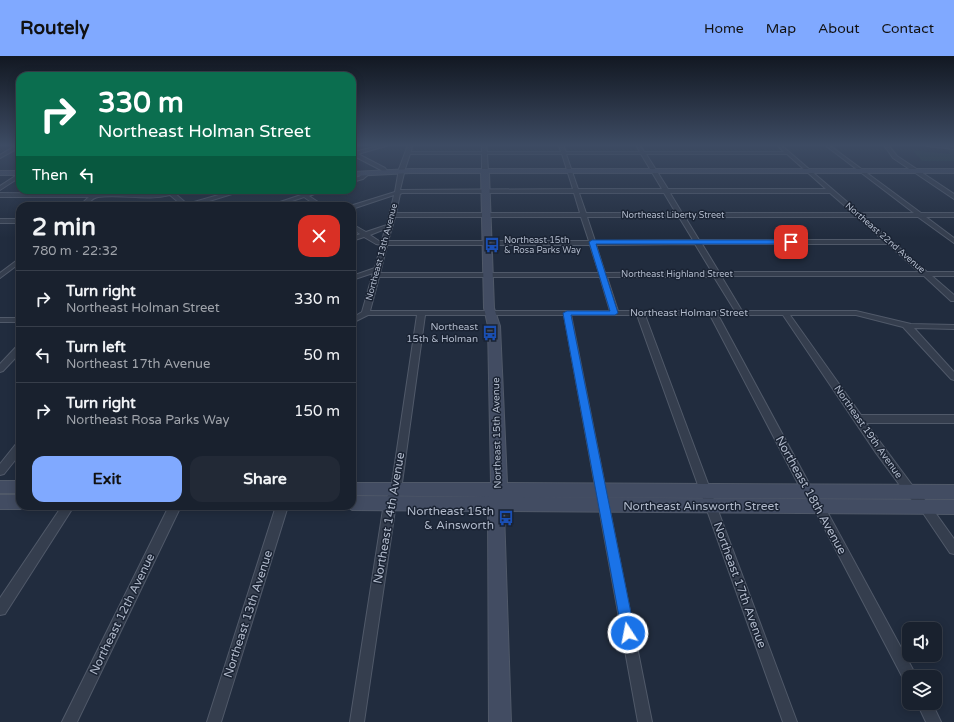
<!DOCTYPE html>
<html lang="en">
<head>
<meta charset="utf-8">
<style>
  :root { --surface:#19212e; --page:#222936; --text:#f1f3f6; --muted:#9fa3aa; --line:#373e4a; --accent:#80a9ff }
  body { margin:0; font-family:"Varela Round",sans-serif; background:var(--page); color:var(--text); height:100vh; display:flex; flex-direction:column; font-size:15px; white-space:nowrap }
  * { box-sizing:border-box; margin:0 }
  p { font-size:13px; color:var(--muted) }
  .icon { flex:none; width:22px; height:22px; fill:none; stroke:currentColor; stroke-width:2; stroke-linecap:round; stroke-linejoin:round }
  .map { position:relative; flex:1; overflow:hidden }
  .sheet { position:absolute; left:16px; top:146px; width:340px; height:308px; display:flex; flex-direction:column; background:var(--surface); border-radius:12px; box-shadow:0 2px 10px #0003,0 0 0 1px var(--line) }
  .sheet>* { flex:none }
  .guide { position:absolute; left:16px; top:16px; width:340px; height:122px; border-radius:12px; box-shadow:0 2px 10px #0003,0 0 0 1px var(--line); background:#0b6e4f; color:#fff; overflow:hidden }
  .fabs { position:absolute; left:902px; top:566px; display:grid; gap:8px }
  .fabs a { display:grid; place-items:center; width:40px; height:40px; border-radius:8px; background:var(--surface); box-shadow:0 2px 10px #0003,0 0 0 1px var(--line); font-size:20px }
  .pin { position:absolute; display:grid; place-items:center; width:34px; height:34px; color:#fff; margin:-17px; border-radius:8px; box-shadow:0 2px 6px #0006 }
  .me { position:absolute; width:44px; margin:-22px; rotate:349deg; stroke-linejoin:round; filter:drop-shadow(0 0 3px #0008) }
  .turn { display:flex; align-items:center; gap:14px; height:84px; padding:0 16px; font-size:18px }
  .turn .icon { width:52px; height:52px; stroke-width:2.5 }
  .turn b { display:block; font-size:28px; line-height:34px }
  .then { display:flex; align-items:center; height:38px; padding:0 16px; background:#0003; gap:8px; font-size:15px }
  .round { display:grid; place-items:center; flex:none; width:42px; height:42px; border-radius:12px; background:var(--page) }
  .headline { display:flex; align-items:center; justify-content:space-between; height:68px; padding:0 16px }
  h1 { font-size:24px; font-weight:700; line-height:30px }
  .cta { display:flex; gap:8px; margin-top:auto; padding:8px 16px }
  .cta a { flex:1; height:46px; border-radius:12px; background:var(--accent); color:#111; font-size:16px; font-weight:700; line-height:46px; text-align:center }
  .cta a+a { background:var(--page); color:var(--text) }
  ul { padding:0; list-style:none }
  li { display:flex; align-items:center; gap:12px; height:56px; padding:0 16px; border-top:1px solid var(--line) }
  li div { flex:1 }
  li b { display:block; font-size:15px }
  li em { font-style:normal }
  header { display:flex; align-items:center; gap:24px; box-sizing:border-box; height:56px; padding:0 20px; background:var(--accent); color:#111 }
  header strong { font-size:19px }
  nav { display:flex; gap:22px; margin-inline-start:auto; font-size:14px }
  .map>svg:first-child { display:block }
</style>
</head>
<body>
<header>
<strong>Routely</strong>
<nav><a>Home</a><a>Map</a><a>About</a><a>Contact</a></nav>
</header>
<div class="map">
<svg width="954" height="666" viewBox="0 0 954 666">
  <rect width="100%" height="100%" fill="#212c3e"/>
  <!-- green -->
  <path fill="#233a3f" d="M947 92 952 93 954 95V105H922L912 94 950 98Z"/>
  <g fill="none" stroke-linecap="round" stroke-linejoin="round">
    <defs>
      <path id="street" d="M17 89H20V91L0 102V99Z
        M383 89H389L358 98 385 112 389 117 388 118H384L381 114 352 99V96H354Z
        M408 89H412L411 96H482V89H486L487 96H561L559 89H563L566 96H640L636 89H640L644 96H784L777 89H781L860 157H914L825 89H829L921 157H954V161H926L954 182V187L918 161H864L927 216H954V220H932L954 239V245H951L924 220H721L742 255H856L911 268 954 269V273L914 272 954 316V324L951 323 903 271 856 259H790L861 359H954V367H866L915 433 929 448 954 483V498L950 497 921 454 907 439 876 397 783 259H718L812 433 823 448 917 621H909V628L905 626 815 454 804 439 710 259H645L797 666H783L637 259H571L652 666H638L564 259H425L401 434 396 447 364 666H350L384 447 391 434 417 259H368L352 267V262L362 256 373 217 352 224V220L375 212 381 189 376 188 364 181 352 185V181L360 178 352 173V168L366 176 387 169 394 139 352 153V150H350L395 136 399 113ZM410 98H482V115L485 117 488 115 487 98H562L573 133 400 134 405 113ZM566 98H641L662 133H578ZM646 98H787L826 133H668ZM402 137H574L580 157H396L400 138ZM579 137H664L676 157H586ZM670 137H830L853 157H682ZM395 161H581L589 185H388ZM587 161H679L693 184 595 185ZM685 161H857L883 184H699ZM385 173 382 185H379L370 179ZM695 188 712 216 605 217 596 189ZM702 188H888L919 216H719ZM387 189H590L599 217H380ZM379 221H600L610 255H370ZM607 221H714L735 255H618Z
        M884 89H888L897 100 954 138V143L893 102Z
        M926 89 954 91V93L928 90Z
        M20 117V121L0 134V130Z
        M364 117 369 118 363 123 352 126V122L359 121Z
        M165 134H171L187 148 236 134H245L193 150H183L170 139C147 145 122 138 98 141 90 142 90 150 79 150L89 141H0V137L94 138 97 136 100 138H160L167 136Z
        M294 134H301L306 137 316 134H325L309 140 324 150H317L304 141 277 150H268L301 139Z
        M0 163H20V167H0Z
        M20 202V207L0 222V217Z
        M0 262H20V266H0Z
        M20 289V297L3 315 0 316V308L17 290Z
        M20 387V398L4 418 0 419V408L16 388Z
        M62 450H74L5 558 0 559V542Z
        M169 450H181L77 666H62Z
        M276 450H288L221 666H207Z
        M917 647H932L941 666H926Z"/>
      <path id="secondary" d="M411 113H954V117H489L494 252 500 270 507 427 954 429V443L505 441 954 444V458L504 455 511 666H489L488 455 352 454 346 450H352V440L489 441 352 439V427H491L488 270 484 252 481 117H411L352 120V116Z
        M0 115H20V119H0Z
        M0 425H20V437H0Z
        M0 439H20V450H26L20 453H0Z"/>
    </defs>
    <!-- street casing -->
    <use href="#street" stroke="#505969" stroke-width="2"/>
    <!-- secondary casing -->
    <use href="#secondary" stroke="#505969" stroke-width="2"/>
    <!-- street -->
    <use href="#street" fill="#353e4e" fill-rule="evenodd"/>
    <!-- secondary -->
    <use href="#secondary" fill="#424c62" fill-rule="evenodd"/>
  </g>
  <!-- sky -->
  <linearGradient id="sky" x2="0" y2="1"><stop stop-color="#121822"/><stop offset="0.49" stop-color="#3d4b63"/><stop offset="1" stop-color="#3d4b63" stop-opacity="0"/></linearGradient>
  <rect width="954" height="182" fill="url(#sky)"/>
  <!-- route -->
  <path fill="#1a73e8" stroke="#114b97" d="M791 184 793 185V188H596L618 257 615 259H571L635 577 633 582 628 584 623 582 563 257 567 255H610L589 186 592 184Z"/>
  <!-- icons -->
  <defs>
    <symbol id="bus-bare" viewBox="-9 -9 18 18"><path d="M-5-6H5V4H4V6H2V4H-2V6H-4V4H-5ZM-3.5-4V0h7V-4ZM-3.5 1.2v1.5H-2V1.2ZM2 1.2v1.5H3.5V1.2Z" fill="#1a4fb4" stroke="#1a2333" stroke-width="2.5" paint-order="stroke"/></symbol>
  </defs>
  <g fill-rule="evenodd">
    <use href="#bus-bare" x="481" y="178" width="22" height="22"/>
    <use href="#bus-bare" x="479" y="266" width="22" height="22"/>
    <use href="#bus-bare" x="495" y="451" width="22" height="22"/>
  </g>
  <g text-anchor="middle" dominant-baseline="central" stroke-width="3" stroke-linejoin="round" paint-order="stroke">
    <!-- far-street labels -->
    <g font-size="9" fill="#b0b9ca" stroke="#1a2333">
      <text x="673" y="159">Northeast Liberty Street</text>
      <text transform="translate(885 182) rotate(41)">Northeast 22nd Avenue</text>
      <text transform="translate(382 196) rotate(-75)">Northeast 13th Avenue</text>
      <text x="677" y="218">Northeast Highland Street</text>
    </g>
    <!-- far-poi labels -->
    <g font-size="9" fill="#b0b9ca" stroke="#1a2333" text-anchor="start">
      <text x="504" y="184">Northeast 15th<tspan x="504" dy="10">&amp; Rosa Parks Way</tspan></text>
    </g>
    <!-- street labels -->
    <g font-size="10" fill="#b0b9ca" stroke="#1a2333">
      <text x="689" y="257">Northeast Holman Street</text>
      <text transform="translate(868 376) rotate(55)">Northeast 19th Avenue</text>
      <text transform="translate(497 377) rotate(-91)">Northeast 15th Avenue</text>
    </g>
    <!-- poi labels -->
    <g font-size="10" fill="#b0b9ca" stroke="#1a2333" text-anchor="end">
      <text x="478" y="271">Northeast<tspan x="478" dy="12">15th &amp; Holman</tspan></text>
    </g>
    <!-- near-street labels -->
    <g font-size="12" fill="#b0b9ca" stroke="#1a2333">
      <text transform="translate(811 439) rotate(61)">Northeast 18th Avenue</text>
      <text x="701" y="450">Northeast Ainsworth Street</text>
      <text transform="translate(389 462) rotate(-80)">Northeast 14th Avenue</text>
      <text transform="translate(740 529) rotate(70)">Northeast 17th Avenue</text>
      <text transform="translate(122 558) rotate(-64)">Northeast 12th Avenue</text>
      <text transform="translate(248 558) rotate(-72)">Northeast 13th Avenue</text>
    </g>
    <!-- near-poi labels -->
    <g font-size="12" fill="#b0b9ca" stroke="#1a2333" text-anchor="end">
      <text x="494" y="455">Northeast 15th<tspan x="494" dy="14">&amp; Ainsworth</tspan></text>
    </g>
  </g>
</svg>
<div class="fabs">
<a><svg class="icon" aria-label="sound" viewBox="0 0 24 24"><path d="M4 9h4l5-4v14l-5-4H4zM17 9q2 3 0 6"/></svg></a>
<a><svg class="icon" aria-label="layers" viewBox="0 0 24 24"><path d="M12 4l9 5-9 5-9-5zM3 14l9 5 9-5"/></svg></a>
</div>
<div class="pin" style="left:791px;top:186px;background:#d93025"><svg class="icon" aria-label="arrive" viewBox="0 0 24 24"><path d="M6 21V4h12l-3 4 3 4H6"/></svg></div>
<svg class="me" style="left:628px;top:577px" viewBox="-20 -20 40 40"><circle r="17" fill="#1a73e8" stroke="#fff" stroke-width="3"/><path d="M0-11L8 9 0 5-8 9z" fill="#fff"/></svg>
<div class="guide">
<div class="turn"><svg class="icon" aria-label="right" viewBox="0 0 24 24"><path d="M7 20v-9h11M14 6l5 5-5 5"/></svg><div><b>330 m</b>Northeast Holman Street</div></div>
<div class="then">Then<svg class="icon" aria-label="left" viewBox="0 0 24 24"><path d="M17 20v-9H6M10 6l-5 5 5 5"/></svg></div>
</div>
<section class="sheet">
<div class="headline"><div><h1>2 min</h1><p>780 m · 22:32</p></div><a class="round" style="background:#d93025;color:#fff"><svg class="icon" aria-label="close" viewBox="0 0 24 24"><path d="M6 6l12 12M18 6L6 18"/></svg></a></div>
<ul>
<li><svg class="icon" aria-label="right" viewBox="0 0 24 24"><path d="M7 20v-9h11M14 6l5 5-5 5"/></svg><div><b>Turn right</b><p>Northeast Holman Street</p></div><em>330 m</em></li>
<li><svg class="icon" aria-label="left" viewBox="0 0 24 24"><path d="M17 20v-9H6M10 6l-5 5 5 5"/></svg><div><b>Turn left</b><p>Northeast 17th Avenue</p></div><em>50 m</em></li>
<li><svg class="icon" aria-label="right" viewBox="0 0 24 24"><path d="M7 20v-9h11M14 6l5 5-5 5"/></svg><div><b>Turn right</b><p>Northeast Rosa Parks Way</p></div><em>150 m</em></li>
</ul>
<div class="cta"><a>Exit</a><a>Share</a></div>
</section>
</div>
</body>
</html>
